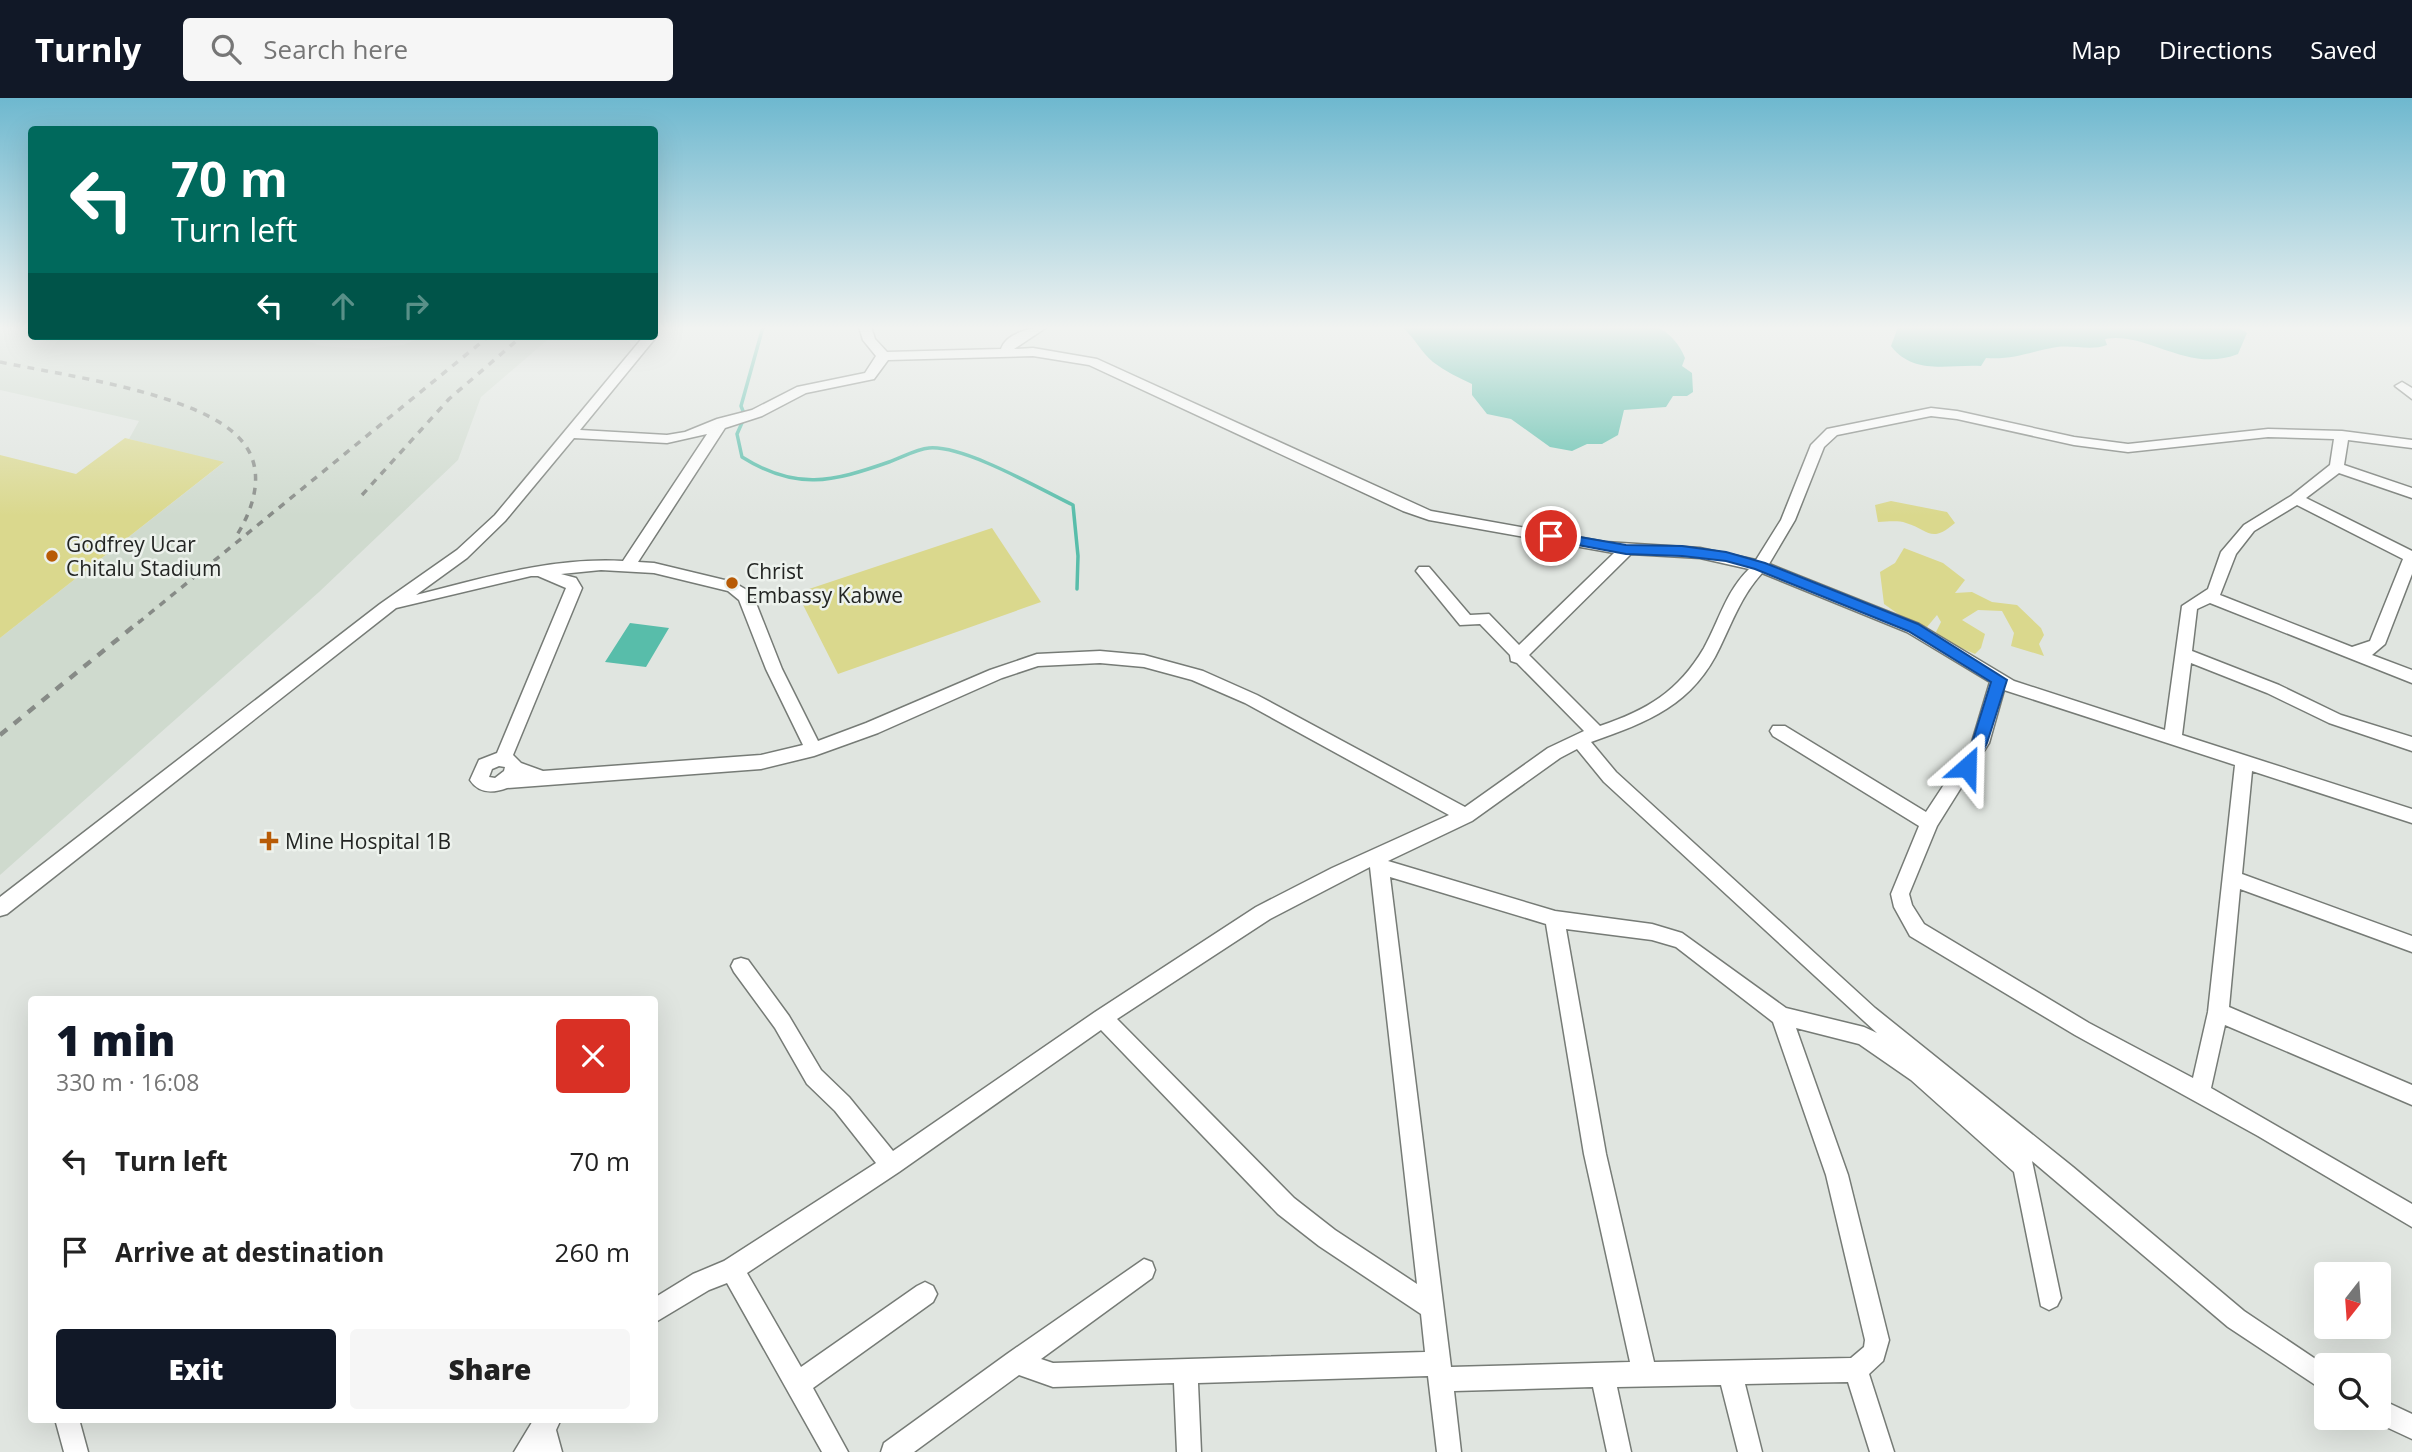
<!DOCTYPE html>
<html lang="en">
<head>
<meta charset="utf-8">
<style>
  :root { --surface:#fff; --page:#f6f6f6; --text:#222; --muted:#767676; --accent:#111827 }
  body { margin:0; font-family:"Open Sans",sans-serif; background:var(--page); color:var(--text); height:100vh; display:flex; flex-direction:column; font-size:26px; white-space:nowrap }
  * { box-sizing:border-box; margin:0 }
  p { font-size:23px; color:var(--muted) }
  .icon { flex:none; width:38px; height:38px; fill:none; stroke:currentColor; stroke-width:2; stroke-linecap:round; stroke-linejoin:round }
  .map { position:relative; flex:1; overflow:hidden }
  .panel { position:absolute; left:28px; top:898px; width:630px; height:427px; display:flex; flex-direction:column; background:var(--surface); border-radius:7px; box-shadow:0 7px 28px #0002 }
  .panel>* { flex:none }
  .hud { position:absolute; left:28px; top:28px; width:630px; height:214px; border-radius:7px; box-shadow:0 7px 28px #0002; background:#00695c; color:#fff; overflow:hidden }
  .needle { width:46px; rotate:197deg }
  .tools { position:absolute; left:2314px; top:1164px; display:grid; gap:14px }
  .tools a { display:grid; place-items:center; width:77px; height:77px; border-radius:7px; background:var(--surface); box-shadow:0 7px 28px #0002; font-size:35px }
  .pin { position:absolute; display:grid; place-items:center; width:60px; height:60px; color:#fff; margin:-30px; border:4px solid #fff; border-radius:50%; box-shadow:0 2px 7px #0007 }
  .me { position:absolute; width:77px; margin:-38px; rotate:25deg; stroke-linejoin:round; filter:drop-shadow(0 0 5px #0008) }
  .turn { display:flex; align-items:center; gap:24px; height:147px; padding:0 28px; font-size:32px }
  .turn .icon { width:91px; height:91px; stroke-width:2.5 }
  .turn b { display:block; font-size:49px; line-height:60px }
  .lanes { display:flex; align-items:center; height:66px; padding:0 28px; background:#0003; justify-content:center; gap:35px; direction:ltr }
  .lanes .off { opacity:.35 }
  .round { display:grid; place-items:center; flex:none; width:74px; height:74px; border-radius:7px; background:var(--page) }
  .head { display:flex; align-items:center; justify-content:space-between; height:119px; padding:0 28px }
  h1 { font-size:42px; font-weight:800; line-height:52px; color:var(--accent) }
  .button { display:flex; gap:14px; margin-top:auto; padding:14px 28px }
  .button a { flex:1; height:80px; border-radius:7px; background:var(--accent); color:#fff; font-size:28px; font-weight:800; line-height:80px; text-align:center }
  .button a+a { background:var(--page); color:var(--text) }
  ul { padding:0; list-style:none }
  li { display:flex; align-items:center; gap:21px; height:91px; padding:0 28px }
  li div { flex:1 }
  li b { display:block; font-size:26px }
  li em { font-style:normal }
  header { display:flex; align-items:center; gap:42px; box-sizing:border-box; height:98px; padding:0 35px; background:var(--accent); color:#fff }
  header strong { font-size:33px }
  nav { display:flex; gap:38px; margin-inline-start:auto; font-size:24px }
  .search { width:490px; height:63px; background:var(--page); display:flex; align-items:center; gap:18px; box-sizing:border-box; padding:0 24px; border-radius:7px; color:var(--muted); font-size:26px }
  .map>svg:first-child { display:block }
</style>
</head>
<body>
<header>
<strong>Turnly</strong>
<div class="search"><svg class="icon" aria-label="search" viewBox="0 0 24 24"><circle cx="10" cy="10" r="6"/><path d="M15 15l6 6"/></svg>Search here</div>
<nav><a>Map</a><a>Directions</a><a>Saved</a></nav>
</header>
<div class="map">
<svg width="2412" height="1354" viewBox="0 0 2412 1354">
  <rect width="100%" height="100%" fill="#e0e5e0"/>
  <!-- built -->
  <path fill="#cfdace" d="M0 229H31L32 238H296L321 248 366 251 403 247 425 238H552L481 299 458 362 319 494 0 777V540L223 365 129 341 139 323 0 292Z"/>
  <!-- green -->
  <path fill="#dad88d" d="M125 340 224 364 0 540V357L76 376Z
    M1891 403 1947 414 1955 425C1930 446 1930 432 1906 425 1897 422 1887 424 1878 424L1875 407Z
    M992 430 1041 504 838 576 797 495Z
    M1904 450 1943 465 1965 482 1955 495 1972 494 1992 504 2017 507 2041 530 2044 537 2039 546 2044 558 2011 548 2014 535 2002 513 1978 512 1962 522 1985 536 1981 550 1975 556 1943 542 1936 534 1941 524 1937 517 1927 529 1904 520 1884 506 1880 474 1895 465Z"/>
  <!-- water -->
  <path fill="#58bdaa" d="M1402 229H1657C1670 235 1680 247 1685 260L1682 268 1692 275 1693 294 1687 298H1673L1666 309 1624 312 1618 337 1602 346H1587L1572 353 1550 349 1511 321 1487 316 1472 297V286C1459 280 1445 273 1433 264 1421 254 1414 239 1402 229Z
    M1898 229H2237L2247 235 2238 256C2188 276 2147 233 2105 241L2107 247C2091 253 2074 247 2057 249 2031 253 2014 262 1986 260L1981 268C1949 266 1914 278 1891 248Z
    M630 525 669 530 646 569 605 564Z"/>
  <g fill="none" stroke-linecap="round" stroke-linejoin="round">
    <!-- stream -->
    <path stroke="#58bdaa" stroke-width="3.5" d="M763 229 741 308 745 318 737 336 742 359C796 393 832 384 889 364 901 360 916 351 929 350 964 347 1040 391 1073 407L1078 458 1077 491"/>
    <defs>
      <path id="minor" d="M859 229H871L875 241 887 254 1001 251C1006 235 1032 229 1047 229L1014 251 1033 250 1097 261 1431 413 1605 444 1700 450 1756 462 1781 422 1811 347 1827 331 1931 310 1957 313 2074 339 2128 346 2268 331 2342 333 2412 342V350L2348 342 2344 367 2412 390V400L2339 375 2306 400 2412 453V476L2385 546 2372 557 2412 572V585L2210 505 2197 511 2192 553 2279 587 2341 617 2412 639V653L2329 625 2267 595 2191 565 2182 637 2412 711V725L2252 673 2242 776 2412 838V854L2240 791 2229 909 2412 987V1007L2225 927 2211 990 2412 1106V1129L2258 1038 2075 937 1910 838 1894 809 1891 796 1919 728 1773 638 1770 633 1773 628H1785L1926 714 1972 644 1990 584 1907 534 1762 475C1742 497 1733 522 1720 549 1693 607 1648 624 1591 644L1616 674 1875 910 2073 1069 2244 1213 2326 1268V1294L2228 1229 2032 1063 2061 1200 2057 1208 2049 1212 2041 1208 2014 1074 1911 982 1859 946 1796 930 1848 1077 1889 1242 1883 1263 1869 1276 1894 1354H1870L1848 1284 1745 1286 1762 1354H1738L1721 1287 1617 1289 1631 1354H1607L1593 1289 1454 1293 1461 1354H1437L1428 1278 1198 1285 1201 1354H1177L1174 1285 1053 1289 1019 1277 914 1354H881L884 1345 1007 1256 1144 1161 1152 1164 1155 1172 1152 1180 1041 1261 1053 1265 1425 1254 1421 1216 1319 1148 1278 1116 1101 932 899 1074 747 1175 801 1269 917 1188 925 1184 933 1188 937 1196 933 1204 813 1290 848 1354H822L727 1185 709 1192 654 1225V1200L693 1176 724 1163 876 1065 835 1013 807 986 775 930 734 874 731 868 734 862 741 860 748 862 789 918 821 972 849 999 893 1053 1095 914 1256 809 1332 770 1449 717 1245 605 1192 582 1144 569 1100 565 1038 568 1002 580 878 635 814 658 761 671 507 690C493 695 479 696 470 682L479 662 497 655 566 490 538 478H531L396 510 7 816 0 818V799L380 506 457 452 495 417 644 238H654V235L657 238 580 332 667 337 685 334 717 321 752 312 797 289 865 275 876 258 863 242ZM1033 258 1089 267 1403 413 1429 422 1614 455 1519 547 1489 516 1470 517 1429 469H1419L1416 473 1460 527 1480 526 1510 557 1511 563 1517 565 1584 633 1548 650 1465 709 1257 597 1203 573 1144 557 1100 553 1037 556 990 572 866 625 818 643 782 571 752 495 733 484 654 465 638 464 725 330 762 318 806 295 874 281 888 262ZM1931 318 1957 321 2074 347 2128 354 2268 339 2334 341 2330 367 2291 398 2244 427 2221 454 2208 491 2182 508 2165 632 2014 583 1919 526 1769 466 1795 422 1824 349 1837 337ZM707 336 623 463C551 459 484 480 416 497L467 460 505 423 574 340 667 345ZM2297 407 2403 461 2370 543 2352 549 2220 497 2236 456 2254 433ZM1631 456 1700 460 1749 471C1725 495 1720 521 1704 550 1678 594 1647 612 1600 628L1529 557ZM601 472 654 475 728 493 739 502 766 571 803 647 761 657 543 673 521 665 513 657 582 490 576 480 561 476ZM2004 592 2235 667 2208 914 2193 980 2089 925 1924 826 1912 807 1909 796 1937 728 1989 645ZM1577 651 1604 684 1877 935 1864 929 1786 910 1682 835 1652 826 1555 813 1388 763 1472 723 1560 660ZM499 668 505 669 504 673 495 680 489 679 492 671ZM1370 769 1417 1186 1335 1132 1294 1100 1117 921 1270 821ZM1390 779 1546 826 1584 1056 1630 1264 1451 1269ZM1566 831 1652 842 1676 849 1773 924 1826 1077 1865 1242 1864 1249 1851 1260 1654 1264 1606 1056Z
        M2402 284 2412 290V301L2395 288Z
        M2378 1300 2412 1316V1341L2369 1321 2378 1320Z
        M55 1321H79L88 1354H64Z
        M534 1321H561L556 1332 562 1354H514Z"/>
    </defs>
    <!-- minor casing -->
    <use href="#minor" stroke="#767b76" stroke-width="3"/>
    <!-- minor -->
    <use href="#minor" fill="#fff" fill-rule="evenodd"/>
    <!-- rail-far1 -->
    <path stroke="#878b87" stroke-width="3.5" stroke-dasharray="7 7" stroke-linecap="butt" d="M206 238 224 240
      M0 264C61 277 201 295 241 342 267 371 254 411 235 440
      M362 397 449 301 522 238
      M138 525 489 238"/>
    <!-- rail -->
    <path stroke="#878b87" stroke-width="4.5" stroke-dasharray="9 9" stroke-linecap="butt" d="M0 637 140 523"/>
  </g>
  <!-- sky -->
  <linearGradient id="sky" x2="0" y2="1"><stop stop-color="#6eb8cf"/><stop offset="0.55" stop-color="#f1f3f1"/><stop offset="1" stop-color="#f1f3f1" stop-opacity="0"/></linearGradient>
  <rect width="2412" height="418" fill="url(#sky)"/>
  <!-- route -->
  <path fill="#1a73e8" stroke="#114b97" stroke-width="2" d="M1551 434 1626 447 1682 448 1726 454 1765 465 1918 526 2007 582 1987 645 1973 674H1962L1959 669 1972 645 1991 584 1908 533 1755 471 1726 463 1682 458 1626 456 1546 441 1544 438Z"/>
  <!-- markers -->
  <g fill="#b85b06" stroke="#edf2ed" stroke-width="2.5">
    <circle cx="52" cy="458" r="7"/>
    <circle cx="732" cy="485" r="7"/>
    <path d="M265.5 732.5h7v7h7v7h-7v7h-7v-7h-7v-7h7z"/>
  </g>
  <g text-anchor="middle" dominant-baseline="central" stroke-width="5" stroke-linejoin="round" paint-order="stroke">
    <!-- poi labels -->
    <g font-size="21" fill="#232523" stroke="#edf2ed" text-anchor="start">
      <text x="66" y="446">Godfrey Ucar<tspan x="66" dy="24">Chitalu Stadium</tspan></text>
      <text x="746" y="473">Christ<tspan x="746" dy="24">Embassy Kabwe</tspan></text>
      <text x="285" y="743">Mine Hospital 1B</text>
    </g>
  </g>
</svg>
<div class="tools">
<a><svg class="needle" viewBox="-14 -14 28 28"><path d="M0-13l5 13h-10z" fill="#e53935"/><path d="M0 13l5-13h-10z" fill="#767676"/></svg></a>
<a><svg class="icon" aria-label="search" viewBox="0 0 24 24"><circle cx="10" cy="10" r="6"/><path d="M15 15l6 6"/></svg></a>
</div>
<div class="pin" style="left:1551px;top:438px;background:#d93025"><svg class="icon" aria-label="arrive" viewBox="0 0 24 24"><path d="M6 21V4h12l-3 4 3 4H6"/></svg></div>
<svg class="me" style="left:1967px;top:669px" viewBox="-20 -20 40 40"><path d="M0-17L14 15 0 8-14 15z" fill="#1a73e8" stroke="#fff" stroke-width="4"/></svg>
<div class="hud">
<div class="turn"><svg class="icon" aria-label="left" viewBox="0 0 24 24"><path d="M17 20v-9H6M10 6l-5 5 5 5"/></svg><div><b>70 m</b>Turn left</div></div>
<div class="lanes"><svg class="icon" aria-label="left" viewBox="0 0 24 24"><path d="M17 20v-9H6M10 6l-5 5 5 5"/></svg><svg class="icon off" aria-label="ahead" viewBox="0 0 24 24"><path d="M12 20V5M6 11l6-6 6 6"/></svg><svg class="icon off" aria-label="right" viewBox="0 0 24 24"><path d="M7 20v-9h11M14 6l5 5-5 5"/></svg></div>
</div>
<section class="panel">
<div class="head"><div><h1>1 min</h1><p>330 m · 16:08</p></div><a class="round" style="background:#d93025;color:#fff"><svg class="icon" aria-label="close" viewBox="0 0 24 24"><path d="M6 6l12 12M18 6L6 18"/></svg></a></div>
<ul>
<li><svg class="icon" aria-label="left" viewBox="0 0 24 24"><path d="M17 20v-9H6M10 6l-5 5 5 5"/></svg><div><b>Turn left</b></div><em>70 m</em></li>
<li><svg class="icon" aria-label="arrive" viewBox="0 0 24 24"><path d="M6 21V4h12l-3 4 3 4H6"/></svg><div><b>Arrive at destination</b></div><em>260 m</em></li>
</ul>
<div class="button"><a>Exit</a><a>Share</a></div>
</section>
</div>
</body>
</html>
